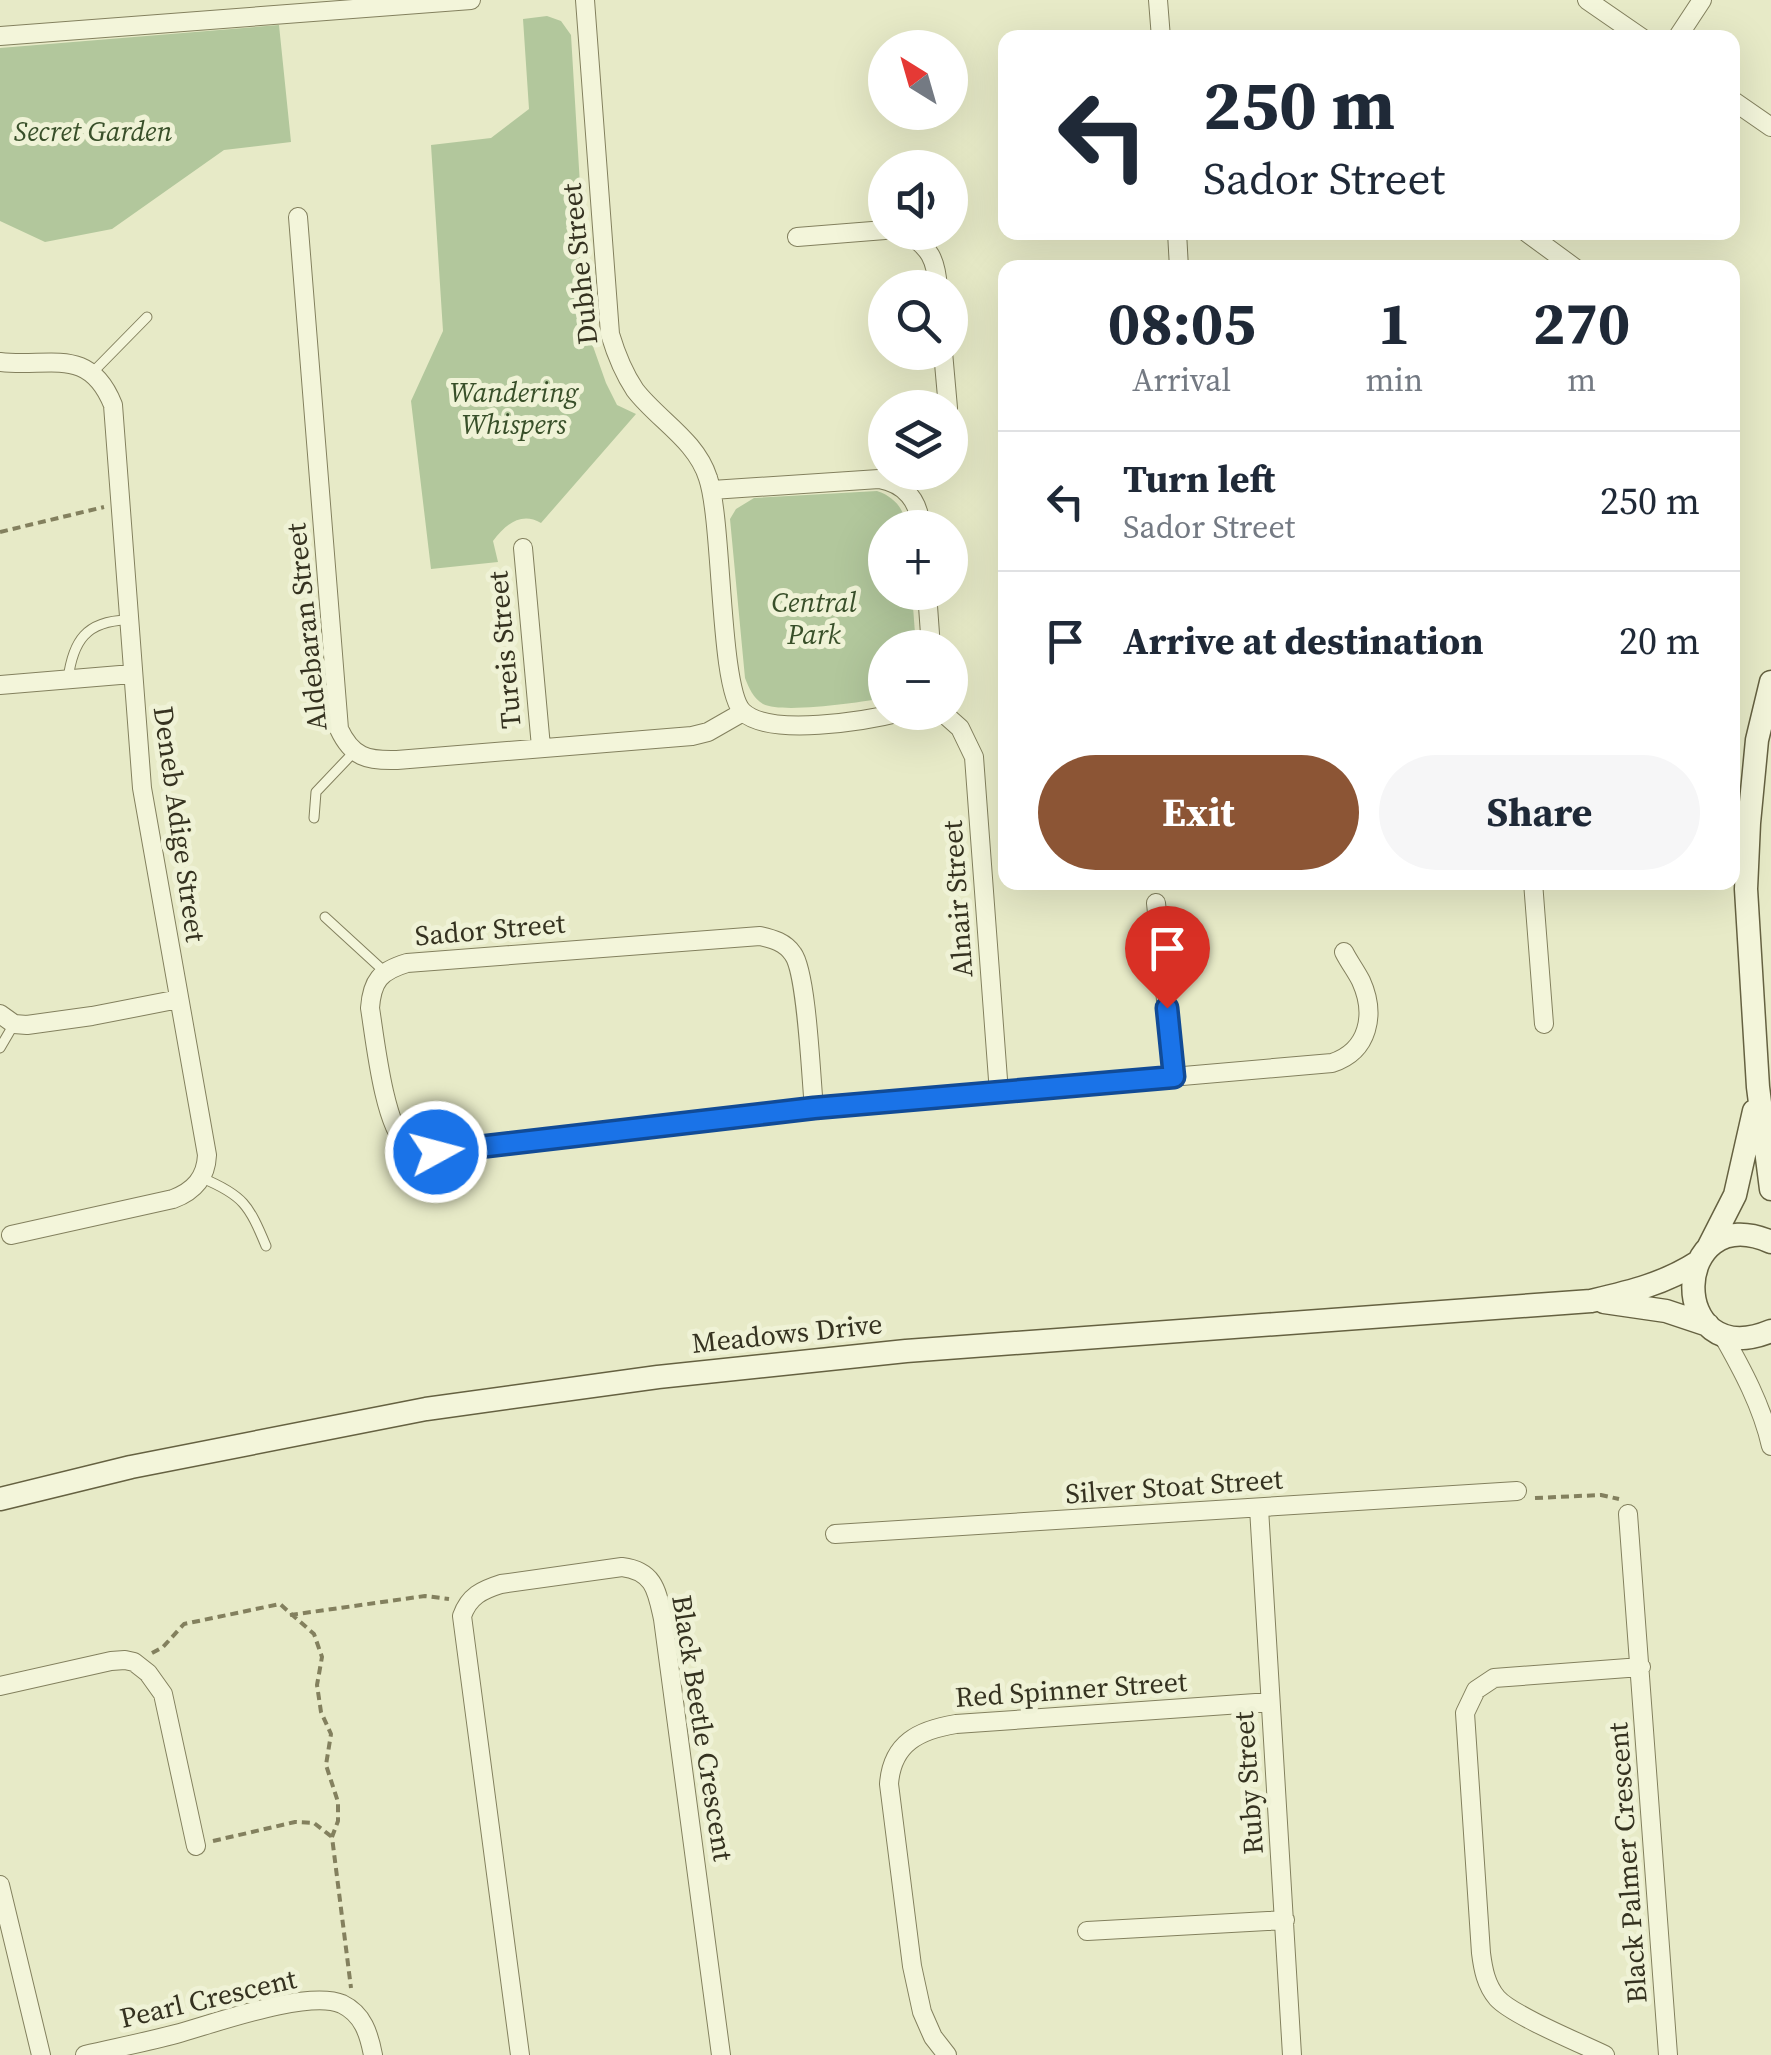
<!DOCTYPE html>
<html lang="en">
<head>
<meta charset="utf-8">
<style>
  :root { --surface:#fff; --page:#f6f6f7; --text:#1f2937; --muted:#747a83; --line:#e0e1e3; --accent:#8c5535 }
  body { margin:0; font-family:"Source Serif 4",serif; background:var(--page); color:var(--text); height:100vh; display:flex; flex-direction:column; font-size:38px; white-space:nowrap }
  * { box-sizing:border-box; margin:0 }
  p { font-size:32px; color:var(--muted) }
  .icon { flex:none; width:55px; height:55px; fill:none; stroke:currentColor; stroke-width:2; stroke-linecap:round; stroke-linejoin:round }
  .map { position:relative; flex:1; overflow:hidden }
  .details { position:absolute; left:998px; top:260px; width:742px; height:630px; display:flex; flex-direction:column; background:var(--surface); border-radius:20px; box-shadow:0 10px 40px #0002 }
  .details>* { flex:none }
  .top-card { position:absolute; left:998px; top:30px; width:742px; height:210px; border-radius:20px; box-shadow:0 10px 40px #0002; background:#fff; color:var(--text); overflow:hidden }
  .needle { width:65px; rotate:323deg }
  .controls { position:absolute; left:868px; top:30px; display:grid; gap:20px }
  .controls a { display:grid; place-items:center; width:100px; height:100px; border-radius:50%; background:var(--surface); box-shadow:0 10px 40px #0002; font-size:50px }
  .pin { position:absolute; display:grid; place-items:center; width:85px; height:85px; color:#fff; margin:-102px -42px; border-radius:50% 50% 50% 0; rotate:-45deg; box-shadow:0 0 10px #0007 }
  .pin .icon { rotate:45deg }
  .me { position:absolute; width:110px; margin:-55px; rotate:83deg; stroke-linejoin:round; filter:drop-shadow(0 0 8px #0008) }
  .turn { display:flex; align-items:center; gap:35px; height:210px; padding:0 40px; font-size:45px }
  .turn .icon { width:130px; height:130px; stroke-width:2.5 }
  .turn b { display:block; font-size:70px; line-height:85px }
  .eta { display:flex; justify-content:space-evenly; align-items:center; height:170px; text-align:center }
  .eta b { font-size:60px; font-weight:700; line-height:70px }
  .primary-button { display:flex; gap:20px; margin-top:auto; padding:20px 40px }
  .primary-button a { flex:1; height:115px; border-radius:60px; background:var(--accent); color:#fff; font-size:40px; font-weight:700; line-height:115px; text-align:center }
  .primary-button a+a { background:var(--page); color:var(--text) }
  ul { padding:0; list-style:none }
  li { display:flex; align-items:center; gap:30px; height:140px; padding:0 40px; border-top:2px solid var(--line) }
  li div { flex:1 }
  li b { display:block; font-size:38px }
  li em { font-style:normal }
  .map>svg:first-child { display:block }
</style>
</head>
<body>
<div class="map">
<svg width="1771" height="2055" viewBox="0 0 1771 2055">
  <rect width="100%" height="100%" fill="#e7eac7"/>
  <!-- green -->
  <path fill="#b2c79c" d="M547 16 561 21 571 35 589 335 606 383 617 405 636 414 541 523C521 511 505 525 493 541L498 562 431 569 411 401 443 331 431 145 491 138 529 109 523 19Z
    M279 25 291 142 224 150 112 229 45 242 0 221V48Z
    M877 491C895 497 904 509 907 527L885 528V592L912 593 916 647 885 648V698C861 702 783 714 763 704 753 698 749 688 745 678L730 519 736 509 754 498Z"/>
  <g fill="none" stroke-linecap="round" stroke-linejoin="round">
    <defs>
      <path id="lane" d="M92 373 147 317
        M68 679C73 641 86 621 127 620
        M314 818 316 792 354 752
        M325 917 385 972
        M0 1048 14 1024
        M202 1178C243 1195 249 1205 266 1246"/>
      <path id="street" d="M585 0 610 334C616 354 623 372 635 390 658 420 696 440 708 478 723 522 719 690 743 712 770 737 866 721 901 712
        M1158 0 1161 38
        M1587 0 1642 38
        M0 36 471 0
        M1677 38 1702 0
        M1732 100 1771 127
        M298 217 339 729C352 757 367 761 397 760L692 736 708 732 743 712
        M906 232C930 248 936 259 938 288
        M1177 232 1179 268
        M1526 232 1575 268
        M797 237 885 230
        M943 352 948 408
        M0 362C49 368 89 345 113 405L142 788 207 1155C206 1178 194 1191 173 1199L11 1235
        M905 489 920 472
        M712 490 879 479C906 484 919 501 921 528
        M523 548 541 747
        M927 592 931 648
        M0 685 132 674
        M942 712 960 728 974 757 999 1093
        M1533 882 1544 1024
        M1156 903 1174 1077
        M0 1014 14 1024 27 1025 92 1016 179 999
        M814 1108C811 1079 807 973 793 954 785 942 773 939 760 936L407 963C380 971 372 981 370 1008 375 1039 384 1125 406 1144 415 1151 425 1151 436 1152L814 1108 1332 1063C1369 1051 1376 1014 1361 981 1356 971 1349 962 1344 952
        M1722 1334C1742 1369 1762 1406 1771 1446
        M1259 1508 1292 2055
        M1628 1514 1668 2055
        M835 1534 1517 1491
        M0 1686 111 1661 125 1660 134 1662 148 1673 163 1694 196 1846
        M0 1885 41 2055
        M1087 1931 1285 1920
        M85 2055C115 2048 146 2042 176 2034 213 2024 308 1989 342 2004 363 2014 369 2034 373 2055
        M520 2055 462 1616C469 1596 482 1590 501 1584L622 1567C655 1571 657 1592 663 1619L721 2055
        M947 2055 933 2037 922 2012 912 1966 889 1784C892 1743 919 1730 956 1724L1270 1702
        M1605 2055C1580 2043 1512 2015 1497 1998 1486 1985 1483 1969 1481 1953L1465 1713 1476 1690 1494 1678 1641 1667"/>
      <path id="secondary" d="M1771 682 1757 740 1749 823 1746 889 1758 1087 1771 1189
        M1771 1242C1670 1197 1665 1375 1771 1331
        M1708 1248 1735 1195 1754 1111
        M1604 1302 1666 1311 1708 1325
        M0 1499 131 1467 426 1409 658 1377 906 1351 1591 1301C1629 1292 1664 1284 1698 1262"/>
    </defs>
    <!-- lane casing -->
    <use href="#lane" stroke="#83805e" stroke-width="11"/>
    <!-- street casing -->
    <use href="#street" stroke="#83805e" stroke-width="20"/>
    <!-- secondary casing -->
    <use href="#secondary" stroke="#656141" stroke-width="25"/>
    <!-- path -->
    <path stroke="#83805e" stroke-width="4" stroke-dasharray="8 5" stroke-linecap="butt" d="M0 532 104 507
      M1535 1498 1601 1495 1619 1499
      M290 1615 425 1596 449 1599
      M152 1653 163 1647 184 1624 280 1604 314 1634 322 1657 317 1685 321 1712 331 1734 326 1765 338 1802V1821L332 1837 351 1988
      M213 1841 295 1822 314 1823 332 1837"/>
    <!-- lane -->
    <use href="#lane" stroke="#f3f5da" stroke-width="9"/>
    <!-- street -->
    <use href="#street" stroke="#f3f5da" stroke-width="18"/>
    <!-- secondary -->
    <use href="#secondary" stroke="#f3f5da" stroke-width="22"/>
  </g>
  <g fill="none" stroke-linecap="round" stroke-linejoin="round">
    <defs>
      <path id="route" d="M436 1152 814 1108 1174 1077 1167 1008"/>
    </defs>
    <!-- route casing -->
    <use href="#route" stroke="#114b97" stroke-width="25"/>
    <!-- route -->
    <use href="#route" stroke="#1a73e8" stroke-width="18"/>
  </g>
  <g text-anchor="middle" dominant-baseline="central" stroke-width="10" stroke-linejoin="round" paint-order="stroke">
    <!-- park labels -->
    <g font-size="28" font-style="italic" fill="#384f29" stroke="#eff2d6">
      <text x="93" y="131">Secret Garden</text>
      <text x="514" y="392">Wandering<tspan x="514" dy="32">Whispers</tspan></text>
      <text x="814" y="602">Central<tspan x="814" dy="32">Park</tspan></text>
    </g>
    <!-- street labels -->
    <g font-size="28" fill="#353220" stroke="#eff2d6">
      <text transform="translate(579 264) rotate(-96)">Dubhe Street</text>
      <text transform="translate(306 627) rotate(-96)">Aldebaran Street</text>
      <text transform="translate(504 650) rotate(-95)">Tureis Street</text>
      <text transform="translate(180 824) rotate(82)">Deneb Adige Street</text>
      <text transform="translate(957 899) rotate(-94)">Alnair Street</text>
      <text transform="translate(490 929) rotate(-5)">Sador Street</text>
      <text transform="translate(787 1333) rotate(-6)">Meadows Drive</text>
      <text transform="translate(1174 1486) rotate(-4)">Silver Stoat Street</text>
      <text transform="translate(1071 1689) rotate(-4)">Red Spinner Street</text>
      <text transform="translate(703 1728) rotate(81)">Black Beetle Crescent</text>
      <text transform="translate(1248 1783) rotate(-94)">Ruby Street</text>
      <text transform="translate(1627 1863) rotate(-94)">Black Palmer Crescent</text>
      <text transform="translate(208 1998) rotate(-13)">Pearl Crescent</text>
    </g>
  </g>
</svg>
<div class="controls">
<a><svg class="needle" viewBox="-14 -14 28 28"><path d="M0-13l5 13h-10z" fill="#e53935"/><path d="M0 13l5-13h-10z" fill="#747a83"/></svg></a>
<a><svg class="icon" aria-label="sound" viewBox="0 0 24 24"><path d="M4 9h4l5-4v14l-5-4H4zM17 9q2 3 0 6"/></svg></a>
<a><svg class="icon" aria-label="search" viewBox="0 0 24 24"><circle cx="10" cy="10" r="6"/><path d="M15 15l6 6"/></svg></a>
<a><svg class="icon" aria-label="layers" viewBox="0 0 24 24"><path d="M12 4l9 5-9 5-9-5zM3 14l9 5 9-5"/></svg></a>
<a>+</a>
<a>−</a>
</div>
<div class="pin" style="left:1167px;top:1008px;background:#d93025"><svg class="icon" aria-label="arrive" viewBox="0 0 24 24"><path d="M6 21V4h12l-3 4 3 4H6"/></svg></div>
<svg class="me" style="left:436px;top:1152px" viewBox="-20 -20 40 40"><circle r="17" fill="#1a73e8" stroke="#fff" stroke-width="3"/><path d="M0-11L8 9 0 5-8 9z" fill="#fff"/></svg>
<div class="top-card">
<div class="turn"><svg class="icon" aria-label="left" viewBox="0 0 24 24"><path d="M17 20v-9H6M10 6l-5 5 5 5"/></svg><div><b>250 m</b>Sador Street</div></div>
</div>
<section class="details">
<div class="eta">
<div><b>08:05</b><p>Arrival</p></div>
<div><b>1</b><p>min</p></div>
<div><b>270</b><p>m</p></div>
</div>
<ul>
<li><svg class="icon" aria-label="left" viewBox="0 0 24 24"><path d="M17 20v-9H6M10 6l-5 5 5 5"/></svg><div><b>Turn left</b><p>Sador Street</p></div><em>250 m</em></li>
<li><svg class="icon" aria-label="arrive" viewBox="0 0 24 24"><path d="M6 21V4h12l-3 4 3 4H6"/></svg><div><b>Arrive at destination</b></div><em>20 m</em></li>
</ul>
<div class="primary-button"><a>Exit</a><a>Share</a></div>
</section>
</div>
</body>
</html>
